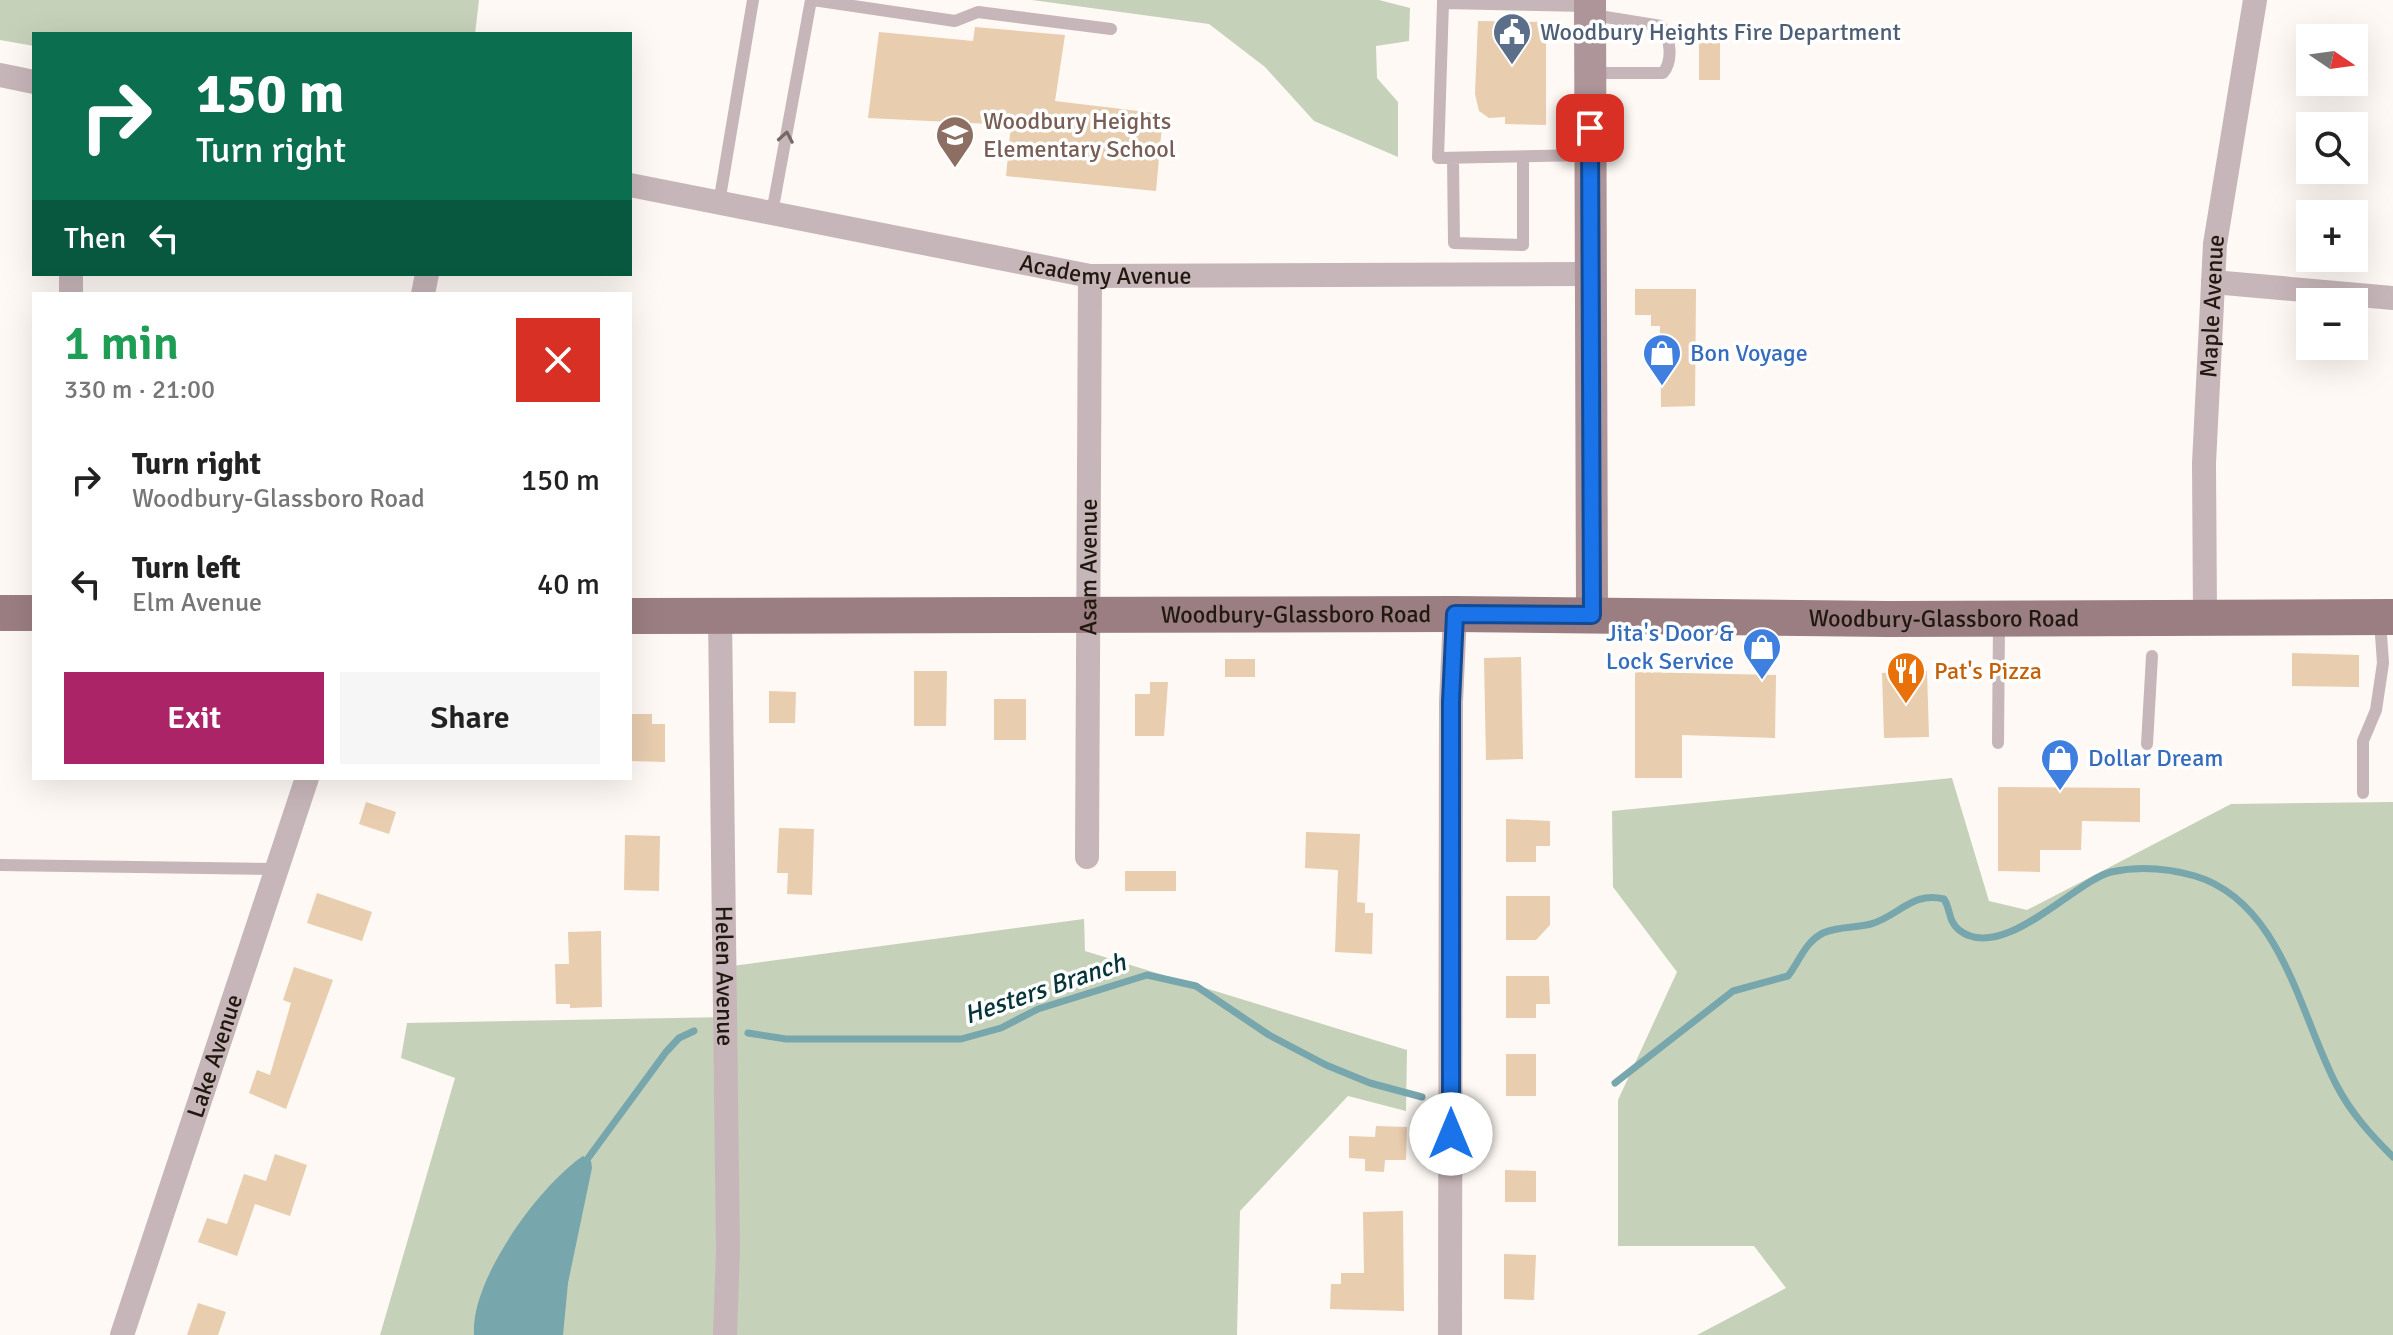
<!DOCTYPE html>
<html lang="en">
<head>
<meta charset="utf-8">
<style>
  :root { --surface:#fff; --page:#f6f6f6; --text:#222; --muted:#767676; --accent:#ac2468 }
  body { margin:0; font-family:Signika,sans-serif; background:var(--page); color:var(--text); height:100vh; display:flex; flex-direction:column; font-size:30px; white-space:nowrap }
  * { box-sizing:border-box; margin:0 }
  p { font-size:26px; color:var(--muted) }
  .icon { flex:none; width:44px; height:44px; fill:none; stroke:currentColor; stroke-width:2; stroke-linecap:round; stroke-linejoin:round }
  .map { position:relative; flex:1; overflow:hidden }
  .side { position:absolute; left:32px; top:292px; width:600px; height:488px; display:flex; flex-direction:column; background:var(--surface); border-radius:0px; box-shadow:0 8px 32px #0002 }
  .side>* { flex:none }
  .banner { position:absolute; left:32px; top:32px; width:600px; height:244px; border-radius:0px; box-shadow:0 8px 32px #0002; background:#0b6e4f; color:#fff; overflow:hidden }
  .needle { width:52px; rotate:103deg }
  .buttons { position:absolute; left:2296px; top:24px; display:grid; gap:16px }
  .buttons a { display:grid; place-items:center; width:72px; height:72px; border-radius:0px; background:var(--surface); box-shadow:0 8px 32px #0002; font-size:40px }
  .pin { position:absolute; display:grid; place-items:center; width:68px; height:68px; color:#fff; margin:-34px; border-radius:16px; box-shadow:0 4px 12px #0006 }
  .me { position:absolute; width:88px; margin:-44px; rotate:0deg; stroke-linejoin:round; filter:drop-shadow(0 0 6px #0008) }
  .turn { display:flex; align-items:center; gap:28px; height:168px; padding:0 32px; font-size:36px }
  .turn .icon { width:104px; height:104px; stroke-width:2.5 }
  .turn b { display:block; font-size:56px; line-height:68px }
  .then { display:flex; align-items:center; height:76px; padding:0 32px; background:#0003; gap:16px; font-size:30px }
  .round { display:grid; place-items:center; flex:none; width:84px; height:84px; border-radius:0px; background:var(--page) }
  .head { display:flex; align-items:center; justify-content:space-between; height:136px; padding:0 32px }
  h1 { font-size:48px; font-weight:600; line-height:60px; color:#1e9e55 }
  .button { display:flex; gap:16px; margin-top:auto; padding:16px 32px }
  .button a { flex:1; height:92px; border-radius:0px; background:var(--accent); color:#fff; font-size:32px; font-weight:600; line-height:92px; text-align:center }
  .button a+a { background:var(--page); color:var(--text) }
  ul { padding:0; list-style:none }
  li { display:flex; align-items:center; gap:24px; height:104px; padding:0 32px }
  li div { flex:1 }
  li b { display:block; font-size:30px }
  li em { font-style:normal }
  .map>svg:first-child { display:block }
</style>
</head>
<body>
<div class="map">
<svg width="2393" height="1335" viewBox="0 0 2393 1335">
  <rect width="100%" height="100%" fill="#fef9f4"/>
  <!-- green -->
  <path fill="#c5d2b9" d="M0 0H479L475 34H34V46L0 40Z
    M1032 0H1379L1410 8 1409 41 1376 46 1377 78 1398 102V157L1314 121 1265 67 1209 24Z
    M1952 778 1989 901 2027 910 2231 804 2393 802V1335H1697L1786 1288 1754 1246H1618V1100L1677 972 1613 887 1612 811Z
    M1084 919 1085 951 1407 1050 1406 1111 1348 1096 1240 1211 1237 1335H380L455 1078 401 1058 407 1023 728 1017 732 966Z"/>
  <!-- water -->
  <path fill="#78a6ad" d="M583 1156 591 1161 592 1168 568 1283 563 1335H474C470 1280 539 1186 583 1156Z"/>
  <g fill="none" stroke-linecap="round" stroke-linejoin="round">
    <!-- stream -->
    <path stroke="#78a6ad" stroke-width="7" d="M748 1033 786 1039H961L1001 1028 1038 1009 1147 975 1196 986 1269 1035 1326 1065 1370 1083 1422 1097
      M1615 1083 1733 991 1788 976C1799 962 1805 942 1823 933 1838 926 1856 928 1871 924 1899 916 1912 891 1944 899 1951 910 1948 921 1959 930 2002 964 2075 881 2111 872 2139 866 2167 868 2195 876 2282 902 2300 1016 2337 1086 2351 1113 2371 1135 2393 1157
      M583 1165 666 1052 679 1038 694 1031"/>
  </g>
  <!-- building -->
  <path fill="#e8cdaf" d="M1478 21 1546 22V125L1505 124V117L1489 118 1479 111 1475 94Z
    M975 27 1065 35 1055 101 1163 114 1156 191 1006 176 1011 125 868 118 879 32 973 41Z
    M1699 42 1720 43V80H1699Z
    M1635 289H1696L1695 406 1661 407 1660 326H1651V315H1635Z
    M2292 653 2359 655V687L2292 686Z
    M1521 657 1523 759 1486 760 1484 658Z
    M1225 659H1255V677H1225Z
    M914 671H947L946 726H914Z
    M1927 671 1929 737 1884 738 1882 673Z
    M1635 672 1776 675 1775 738 1682 735V778H1635Z
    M1150 682H1168L1164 736H1135V694H1150Z
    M769 691 796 692 795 723H769Z
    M994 699H1026V740H994Z
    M630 714H652V724H665V762L630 761Z
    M1998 787 2140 788V822L2082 821 2081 850H2040V872L1998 871Z
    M366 802 396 812 389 834 359 824Z
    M1506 819 1550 821V846H1536V862H1506Z
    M779 828 814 829 812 895 787 894 788 873H777Z
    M1306 832 1360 834 1357 902 1365 903V913H1373L1372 954 1335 952 1338 870 1305 868Z
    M625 835 660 836 659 891 624 890Z
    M1125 871H1176V891H1125Z
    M317 893 372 912 362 941 307 923Z
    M1506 896H1550V925L1536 940H1506Z
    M601 931 602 1007 570 1008V1004H556L555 964H569L568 932Z
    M294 967 333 980 286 1109 249 1093 257 1070 270 1075 291 1003 283 1000Z
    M1506 976H1549L1550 1004H1536V1018H1506Z
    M1506 1054H1536V1096H1506Z
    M1376 1126 1407 1127 1406 1160H1385L1384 1172 1365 1171V1159L1349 1158V1136L1375 1137Z
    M275 1154 307 1165 290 1216 255 1204 237 1256 198 1242 207 1218 227 1224 244 1174 266 1181Z
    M1505 1170 1536 1171V1202H1505Z
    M1403 1211 1404 1311 1330 1309 1331 1284H1341V1273H1364L1363 1212Z
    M1504 1254 1536 1255 1534 1300 1504 1299Z
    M198 1303 226 1312 218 1335H187Z"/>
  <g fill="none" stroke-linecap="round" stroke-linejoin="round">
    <!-- service -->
    <path stroke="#c7b6b9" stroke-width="12" d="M813 0 955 21 978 12 1111 29
      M1443 0V3L1587 6
      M1443 3 1438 158 1590 155
      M1593 73H1663C1673 61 1671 38 1661 26L1593 15
      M1453 158 1454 243 1523 245V157
      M719 203 753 0
      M772 213 811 0
      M1998 743 1999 622
      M2147 744 2152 656
      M2363 793V741L2376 710 2383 663 2380 621
      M0 865 277 869"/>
    <!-- minor -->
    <g stroke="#c7b6b9" stroke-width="24">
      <path d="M0 75 34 82"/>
      <path id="s1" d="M630 185 1090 276 1589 274"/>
      <path d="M2213 282 2393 298"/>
      <path d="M71 294V274"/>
      <path d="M423 294 427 274"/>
      <path id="s2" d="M720 616 728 1250 725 1335"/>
      <path id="s3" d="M2205 616 2204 463 2215 244 2255 0"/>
      <path id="s4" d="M1087 857 1090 276"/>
      <path id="s5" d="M122 1335 307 778"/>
      <path d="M1450 1335 1451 702 1455 614"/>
    </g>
    <!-- secondary -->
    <path stroke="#ae9599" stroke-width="32" d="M1590 0 1592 615"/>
    <!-- primary -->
    <g stroke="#9b7e82" stroke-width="36">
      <path d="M0 613H34"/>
      <path id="s6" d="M630 616 1455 614 1888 619 2393 617"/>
    </g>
  </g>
  <!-- one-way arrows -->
  <defs><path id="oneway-chevron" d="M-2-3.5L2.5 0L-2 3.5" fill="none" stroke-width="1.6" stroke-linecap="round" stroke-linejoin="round" transform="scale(2)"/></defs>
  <use stroke="#746864" href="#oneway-chevron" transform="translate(786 137) rotate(-80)"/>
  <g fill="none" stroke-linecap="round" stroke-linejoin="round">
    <defs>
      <path id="route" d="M1451 1134V702L1455 614 1592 615 1590 128"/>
    </defs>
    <!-- route casing -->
    <use href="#route" stroke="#114b97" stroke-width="20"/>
    <!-- route -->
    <use href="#route" stroke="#1a73e8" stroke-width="14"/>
  </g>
  <!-- icons -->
  <defs>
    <symbol id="civic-pin" viewBox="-11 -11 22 30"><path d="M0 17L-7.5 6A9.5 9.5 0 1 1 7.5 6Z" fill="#5c6f8a" stroke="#fff"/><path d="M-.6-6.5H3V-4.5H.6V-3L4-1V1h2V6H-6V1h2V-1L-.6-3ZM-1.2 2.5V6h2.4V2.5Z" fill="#fff"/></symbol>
    <symbol id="school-pin" viewBox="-11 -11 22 30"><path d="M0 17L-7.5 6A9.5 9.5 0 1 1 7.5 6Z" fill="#8d6e63" stroke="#fff"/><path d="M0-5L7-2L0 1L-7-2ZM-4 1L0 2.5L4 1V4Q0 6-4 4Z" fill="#fff"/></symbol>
    <symbol id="shop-pin" viewBox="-11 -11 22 30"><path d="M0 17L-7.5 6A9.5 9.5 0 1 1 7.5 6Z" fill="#3f7fe0" stroke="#fff"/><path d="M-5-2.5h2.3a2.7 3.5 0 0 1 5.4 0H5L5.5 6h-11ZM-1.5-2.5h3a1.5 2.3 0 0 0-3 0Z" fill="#fff"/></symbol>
    <symbol id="restaurant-pin" viewBox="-11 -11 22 30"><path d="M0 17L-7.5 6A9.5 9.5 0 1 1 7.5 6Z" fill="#e8710a" stroke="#fff"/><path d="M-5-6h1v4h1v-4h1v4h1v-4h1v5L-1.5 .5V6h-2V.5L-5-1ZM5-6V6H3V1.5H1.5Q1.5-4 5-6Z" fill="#fff"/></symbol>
  </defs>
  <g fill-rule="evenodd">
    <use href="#civic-pin" x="1490" y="10" width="44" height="60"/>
    <use href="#school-pin" x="933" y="113" width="44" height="60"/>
    <use href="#shop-pin" x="1640" y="331" width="44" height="60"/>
    <use href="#shop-pin" x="1740" y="625" width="44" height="60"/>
    <use href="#restaurant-pin" x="1884" y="649" width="44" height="60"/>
    <use href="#shop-pin" x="2038" y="736" width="44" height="60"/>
  </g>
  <g text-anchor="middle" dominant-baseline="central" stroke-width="7" stroke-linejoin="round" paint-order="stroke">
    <!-- service labels -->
    <g font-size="24" fill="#4e5e75" stroke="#fff" text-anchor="start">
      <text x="1540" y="32">Woodbury Heights Fire Department</text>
    </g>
    <!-- education labels -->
    <g font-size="24" fill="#785e54" stroke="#fff" text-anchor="start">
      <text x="983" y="121">Woodbury Heights<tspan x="983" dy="28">Elementary School</tspan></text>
    </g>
    <!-- street labels -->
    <g font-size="24" fill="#21190f" stroke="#fff">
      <text stroke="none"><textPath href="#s1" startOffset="484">Academy Avenue</textPath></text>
      <text stroke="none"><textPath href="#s3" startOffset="310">Maple Avenue</textPath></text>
      <text stroke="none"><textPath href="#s4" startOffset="290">Asam Avenue</textPath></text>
      <text stroke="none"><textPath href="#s6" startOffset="666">Woodbury-Glassboro Road</textPath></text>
      <text stroke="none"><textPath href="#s6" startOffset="1314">Woodbury-Glassboro Road</textPath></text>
      <text stroke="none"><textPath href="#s2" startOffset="360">Helen Avenue</textPath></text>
      <text stroke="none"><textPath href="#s5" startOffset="294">Lake Avenue</textPath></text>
    </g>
    <!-- shop labels -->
    <g font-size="24" fill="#366cbe" stroke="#fff" text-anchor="start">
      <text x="1690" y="353">Bon Voyage</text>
      <text x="1734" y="633" text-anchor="end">Jita's Door &amp;<tspan x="1734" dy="28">Lock Service</tspan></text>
      <text x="2088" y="758">Dollar Dream</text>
    </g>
    <!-- food labels -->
    <g font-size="24" fill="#c56008" stroke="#fff" text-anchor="start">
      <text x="1934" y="671">Pat's Pizza</text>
    </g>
    <!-- water labels -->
    <g font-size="26" font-style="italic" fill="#053439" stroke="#fff">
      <text transform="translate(1045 989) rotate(-19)">Hesters Branch</text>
    </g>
  </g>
</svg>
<div class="buttons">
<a><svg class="needle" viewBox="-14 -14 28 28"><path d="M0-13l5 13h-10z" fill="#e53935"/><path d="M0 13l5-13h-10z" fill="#767676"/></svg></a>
<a><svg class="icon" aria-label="search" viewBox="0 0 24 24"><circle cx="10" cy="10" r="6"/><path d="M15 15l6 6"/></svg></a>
<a>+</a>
<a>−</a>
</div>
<div class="pin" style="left:1590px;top:128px;background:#d93025"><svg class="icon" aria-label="arrive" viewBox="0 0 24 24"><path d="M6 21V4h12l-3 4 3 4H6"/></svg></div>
<svg class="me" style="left:1451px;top:1134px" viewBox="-20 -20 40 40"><circle r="19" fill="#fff"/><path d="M0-13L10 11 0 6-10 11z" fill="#1a73e8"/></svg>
<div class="banner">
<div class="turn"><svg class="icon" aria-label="right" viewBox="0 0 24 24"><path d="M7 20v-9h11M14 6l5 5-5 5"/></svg><div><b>150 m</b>Turn right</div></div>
<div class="then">Then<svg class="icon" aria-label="left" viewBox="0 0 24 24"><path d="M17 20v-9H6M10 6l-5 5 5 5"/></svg></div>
</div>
<section class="side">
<div class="head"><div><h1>1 min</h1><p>330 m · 21:00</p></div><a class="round" style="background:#d93025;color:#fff"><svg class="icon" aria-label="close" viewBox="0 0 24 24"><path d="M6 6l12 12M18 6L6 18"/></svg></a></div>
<ul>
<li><svg class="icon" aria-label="right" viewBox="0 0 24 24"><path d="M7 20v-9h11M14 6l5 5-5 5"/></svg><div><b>Turn right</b><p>Woodbury-Glassboro Road</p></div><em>150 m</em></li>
<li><svg class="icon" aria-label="left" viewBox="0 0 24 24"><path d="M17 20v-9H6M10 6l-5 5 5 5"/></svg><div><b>Turn left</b><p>Elm Avenue</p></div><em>40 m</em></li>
</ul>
<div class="button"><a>Exit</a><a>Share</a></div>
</section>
</div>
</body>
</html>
